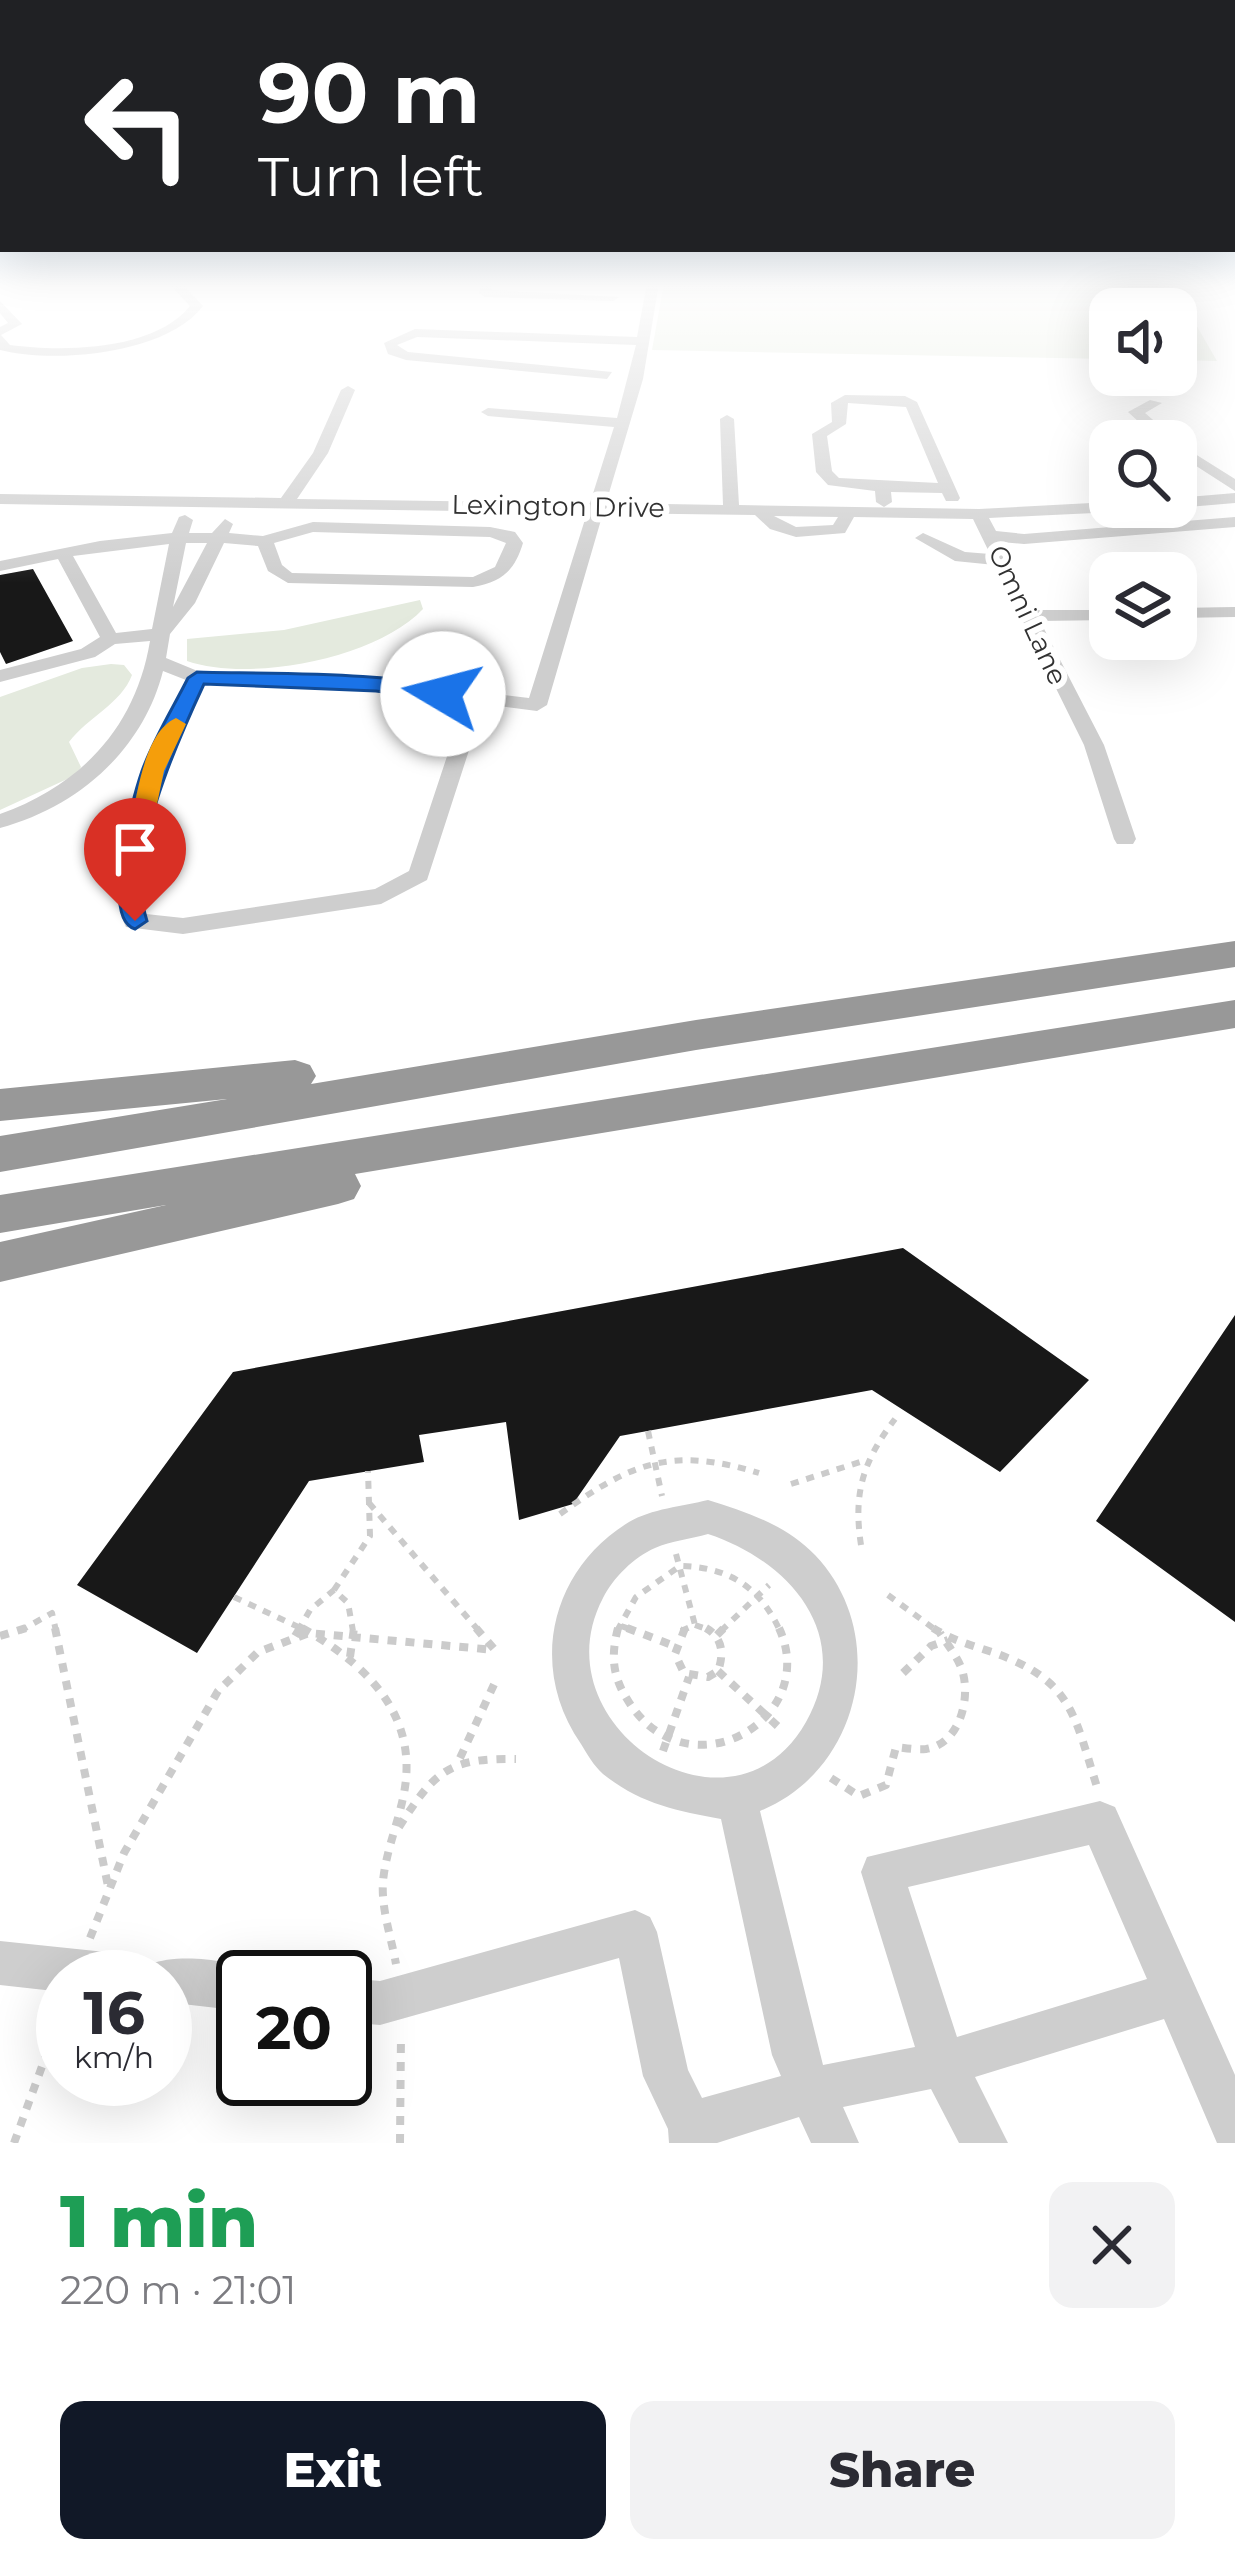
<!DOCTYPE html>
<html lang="en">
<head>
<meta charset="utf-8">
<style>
  :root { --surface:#fff; --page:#f2f2f3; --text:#2b2b33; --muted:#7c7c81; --accent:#111827 }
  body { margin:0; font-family:Montserrat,sans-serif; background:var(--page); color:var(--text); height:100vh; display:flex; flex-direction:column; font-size:45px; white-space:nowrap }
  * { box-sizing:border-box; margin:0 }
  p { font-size:39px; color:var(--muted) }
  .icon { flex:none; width:66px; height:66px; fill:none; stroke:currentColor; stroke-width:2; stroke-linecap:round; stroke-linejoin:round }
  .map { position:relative; height:2143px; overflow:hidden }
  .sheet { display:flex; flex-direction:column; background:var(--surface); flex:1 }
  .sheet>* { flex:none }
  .hud { position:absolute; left:0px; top:0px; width:1236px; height:252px; box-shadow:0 12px 48px #0002; background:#202124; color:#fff; overflow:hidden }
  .fabs { position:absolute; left:1089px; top:288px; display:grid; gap:24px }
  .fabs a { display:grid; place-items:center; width:108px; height:108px; border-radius:24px; background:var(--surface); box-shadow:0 12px 48px #0002; font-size:60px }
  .speed { position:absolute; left:36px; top:1950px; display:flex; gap:24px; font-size:60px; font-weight:700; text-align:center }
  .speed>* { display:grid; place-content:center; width:156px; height:156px; border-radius:50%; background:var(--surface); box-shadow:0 12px 48px #0002; line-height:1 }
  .speed small { font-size:30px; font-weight:400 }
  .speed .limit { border:6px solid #111; border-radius:18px; background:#fff; color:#111 }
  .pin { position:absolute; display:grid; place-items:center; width:102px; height:102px; color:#fff; margin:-123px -51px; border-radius:50% 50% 50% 0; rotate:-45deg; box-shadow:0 0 12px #0007 }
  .pin .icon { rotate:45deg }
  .me { position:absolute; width:132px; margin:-66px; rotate:278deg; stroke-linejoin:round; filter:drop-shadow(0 0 9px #0008) }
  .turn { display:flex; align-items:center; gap:42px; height:252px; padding:0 60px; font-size:54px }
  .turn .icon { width:156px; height:156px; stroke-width:2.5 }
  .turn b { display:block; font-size:84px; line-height:102px }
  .round { display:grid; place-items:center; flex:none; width:126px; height:126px; border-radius:24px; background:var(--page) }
  .head { display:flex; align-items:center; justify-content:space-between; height:204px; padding:0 60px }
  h1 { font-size:72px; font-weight:800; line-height:90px; color:#1e9e55 }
  .button { display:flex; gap:24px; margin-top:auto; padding:24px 60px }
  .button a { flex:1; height:138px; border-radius:24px; background:var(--accent); color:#fff; font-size:48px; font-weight:800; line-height:138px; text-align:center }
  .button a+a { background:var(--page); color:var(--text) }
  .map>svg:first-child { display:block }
</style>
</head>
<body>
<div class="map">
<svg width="1235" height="2143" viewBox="0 0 1235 2143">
  <rect width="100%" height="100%" fill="#fff"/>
  <!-- green -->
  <path fill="#e4eade" d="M664 283H1172L1217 361 1176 360V309H1110V359L652 350Z
    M420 600 423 609C377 658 251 683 187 661V639L284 630Z
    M111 664 124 665 132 675C121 704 88 717 69 742L81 767 76 775 0 810V697L82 668Z"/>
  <!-- building -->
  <path fill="#181818" d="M33 569 73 641 6 664 0 652V575Z
    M903 1248 1089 1380 1000 1472 872 1390 620 1436 573 1504 519 1520 506 1422 419 1435 424 1462 309 1481 197 1653 77 1585 233 1372Z
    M1235 1315V1622L1096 1521Z"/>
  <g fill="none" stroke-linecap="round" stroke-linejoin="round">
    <!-- path-far1 -->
    <path stroke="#cbcbcb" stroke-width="6" stroke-dasharray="8 8" stroke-linecap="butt" d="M648 1431 662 1496
      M791 1484 860 1462
      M369 1503 479 1631
      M560 1514C631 1463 671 1446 759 1473
      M861 1545C853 1493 863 1461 895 1419
      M676 1554 695 1625
      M334 1590 370 1536 368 1471
      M888 1595 937 1631
      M234 1597 307 1631
      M695 1625 712 1631
      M621 1626 635 1631
      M20 1631 52 1613 56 1631
      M298 1631 310 1610 334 1590 348 1603 353 1631
      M617 1631 636 1597 680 1566C729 1567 760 1587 780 1631
      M681 1631 695 1625
      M721 1631 769 1585"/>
    <!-- path -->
    <path stroke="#cbcbcb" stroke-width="8" stroke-dasharray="9 9" stroke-linecap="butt" d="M55 1628 108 1886
      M302 1628C368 1665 421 1717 403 1798 397 1826 386 1852 383 1881 381 1909 391 1936 396 1964
      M476 1628 495 1650
      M618 1628C611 1655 612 1675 627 1699 685 1797 822 1721 779 1628
      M627 1628 672 1645
      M685 1628 675 1654 684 1673 708 1677 718 1671C724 1654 723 1638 706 1628
      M933 1628C951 1640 974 1646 995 1653 1072 1681 1074 1714 1097 1787
      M717 1635 724 1628
      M0 1636 26 1628
      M295 1636 300 1628
      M350 1657 354 1628
      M718 1671 784 1732
      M903 1673 931 1646 948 1640
      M663 1751 689 1677
      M460 1758 497 1678
      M831 1778 859 1796 886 1785 896 1747C905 1748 917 1750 926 1749 961 1744 972 1695 961 1667 956 1655 947 1644 940 1633
      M399 1827C435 1771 448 1758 516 1759
      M90 1938 124 1853 218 1691 258 1652 309 1633 495 1650
      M14 2143 63 2009
      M400 2143 401 2035"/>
    <!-- minor -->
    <path fill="#cecece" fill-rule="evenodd" d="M168 283H181L203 306C167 354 55 364 0 350V327L8 323 0 313V301L22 324 1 335 10 345C62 352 154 351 190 306Z
      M481 283H493L492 290 619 297 613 301 485 297 479 293Z
      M647 283H659L643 379 606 503 723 505 720 419 727 415 734 419 739 505 979 509 1110 502V507H1123L1115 512 989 518 996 531 1024 534 1235 517V527L1024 544 1001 542 1034 610H1110V620L1040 621 1104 745 1136 839 1133 844H1117L1114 839 1084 745 995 565 955 561 915 538 923 533 965 552 990 554 973 519 854 517 845 533 796 537 770 529 755 515 603 513 547 705 537 711 484 704 427 880 381 904 183 934 126 927C95 860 157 742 186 680L163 671C143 750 78 807 0 828V814C82 785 136 726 150 641L115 644 95 657 0 682V670L81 649 100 637 58 559 0 571V561L100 541 172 533 179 517 185 515 193 520 189 533H212L225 519 233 524 229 533 263 536 313 522 490 527 515 532 523 543C514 572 502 581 473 587L288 583 268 571 258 546 224 543 195 603 170 634 166 658 200 672 376 679 529 698 587 513 0 504V494L281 498 313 453 341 390 348 386 355 390 328 453 297 499 590 503 614 427 488 416 481 412 488 408 617 418 636 345 417 337 397 345 408 352 612 372 607 379 406 360 388 354 384 343 415 329 637 337ZM774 516 838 517 833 525 796 527ZM313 532 490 537 506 543 495 567 473 577 292 573 282 565 274 543ZM186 543H207L173 607ZM169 544 152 629 116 633 73 556ZM204 684 376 691 465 702 409 871 375 889 183 918 146 914C131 835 172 754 204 684Z
      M845 395 905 396 917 402 960 498 958 501H946L942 493 891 492 892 502 884 507 876 502 875 491 828 485 816 472 812 434 832 422 831 403ZM848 403 906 407 938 483 839 478 832 471 827 436 846 424Z
      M1150 400 1162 403 1145 413 1174 438 1176 441V442L1235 479V491L1176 453V441H1160L1128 412Z
      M1235 493V503L1176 508 1173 507 1176 498Z
      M1235 607V617L1176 618V608Z
      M708 1500C747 1512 786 1525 815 1555 891 1635 861 1770 760 1811L823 2065 915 2047 861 1872 867 1857 1100 1801 1115 1807 1235 2075V2143H1217L1164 2019 975 2077 1008 2143H959L931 2089 843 2107 859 2143H811L799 2117 717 2143H669L668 2129 643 2076 619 1958 380 2025 345 2022V1978L380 1981 635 1910 650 1917 657 1932 688 2070 702 2098 781 2076 772 2055 721 1819C676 1811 639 1803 603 1774 594 1766 587 1754 581 1744 528 1668 550 1570 629 1522 651 1509 683 1506 708 1500ZM708 1534C790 1561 855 1635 806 1722 731 1854 536 1726 603 1598 613 1578 634 1557 655 1548 671 1541 691 1539 708 1534ZM1089 1845 1147 1979 957 2037 908 1887Z
      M0 1941 134 1955 151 1964C177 1953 239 1959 260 1977H243V2011L165 2002V1977H63V1992L0 1985Z"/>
    <!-- highway -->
    <path fill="#989898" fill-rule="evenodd" d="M1235 941V967L696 1050 0 1172V1136L227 1099 0 1121V1089L295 1060 310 1065 316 1076 311 1084 696 1020Z
      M1235 1000V1028L355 1174 361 1186 354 1199 338 1204 0 1282V1242L166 1205 0 1233V1195Z"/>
  </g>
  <!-- sky -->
  <linearGradient id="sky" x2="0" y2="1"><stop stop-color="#9ec6e9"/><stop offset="0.49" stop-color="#fff"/><stop offset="1" stop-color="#fff" stop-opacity="0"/></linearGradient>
  <rect width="1235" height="583" fill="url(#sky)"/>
  <!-- route -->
  <path fill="#1a73e8" stroke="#114b97" stroke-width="3" d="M197 672C247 674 420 670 453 694L443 700 376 691 204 684C176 744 125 856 147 921L135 929C100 918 132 800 142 771 153 740 173 708 188 678Z"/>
  <!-- slow -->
  <path fill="#f59e0b" d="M176 718 186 724 164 771 154 818 151 823H135L132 818C138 789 146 731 176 718Z"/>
  <g text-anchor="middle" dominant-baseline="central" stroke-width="12" stroke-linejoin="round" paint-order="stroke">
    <!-- far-street labels -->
    <g font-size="27" fill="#313131" stroke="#fff">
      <text transform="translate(558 506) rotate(1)">Lexington Drive</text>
      <text transform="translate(1028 615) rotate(65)">Omni Lane</text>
    </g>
  </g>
</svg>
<div class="fabs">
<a><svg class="icon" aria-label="sound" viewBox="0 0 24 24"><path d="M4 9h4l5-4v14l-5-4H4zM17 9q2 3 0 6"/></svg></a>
<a><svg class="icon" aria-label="search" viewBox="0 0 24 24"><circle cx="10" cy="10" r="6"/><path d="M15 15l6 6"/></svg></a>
<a><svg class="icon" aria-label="layers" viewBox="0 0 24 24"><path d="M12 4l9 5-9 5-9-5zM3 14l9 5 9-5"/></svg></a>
</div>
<div class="speed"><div>16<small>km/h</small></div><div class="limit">20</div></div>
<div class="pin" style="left:135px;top:921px;background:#d93025"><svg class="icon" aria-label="arrive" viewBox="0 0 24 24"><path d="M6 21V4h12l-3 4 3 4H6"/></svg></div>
<svg class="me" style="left:443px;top:694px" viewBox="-20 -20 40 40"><circle r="19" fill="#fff"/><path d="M0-13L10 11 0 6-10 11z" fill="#1a73e8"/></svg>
<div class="hud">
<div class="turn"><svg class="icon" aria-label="left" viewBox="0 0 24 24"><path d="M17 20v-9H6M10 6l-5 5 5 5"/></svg><div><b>90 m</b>Turn left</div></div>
</div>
</div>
<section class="sheet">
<div class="head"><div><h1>1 min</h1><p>220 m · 21:01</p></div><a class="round"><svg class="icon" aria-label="close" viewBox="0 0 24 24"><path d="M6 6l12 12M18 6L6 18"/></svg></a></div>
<div class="button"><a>Exit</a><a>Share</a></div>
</section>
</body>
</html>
